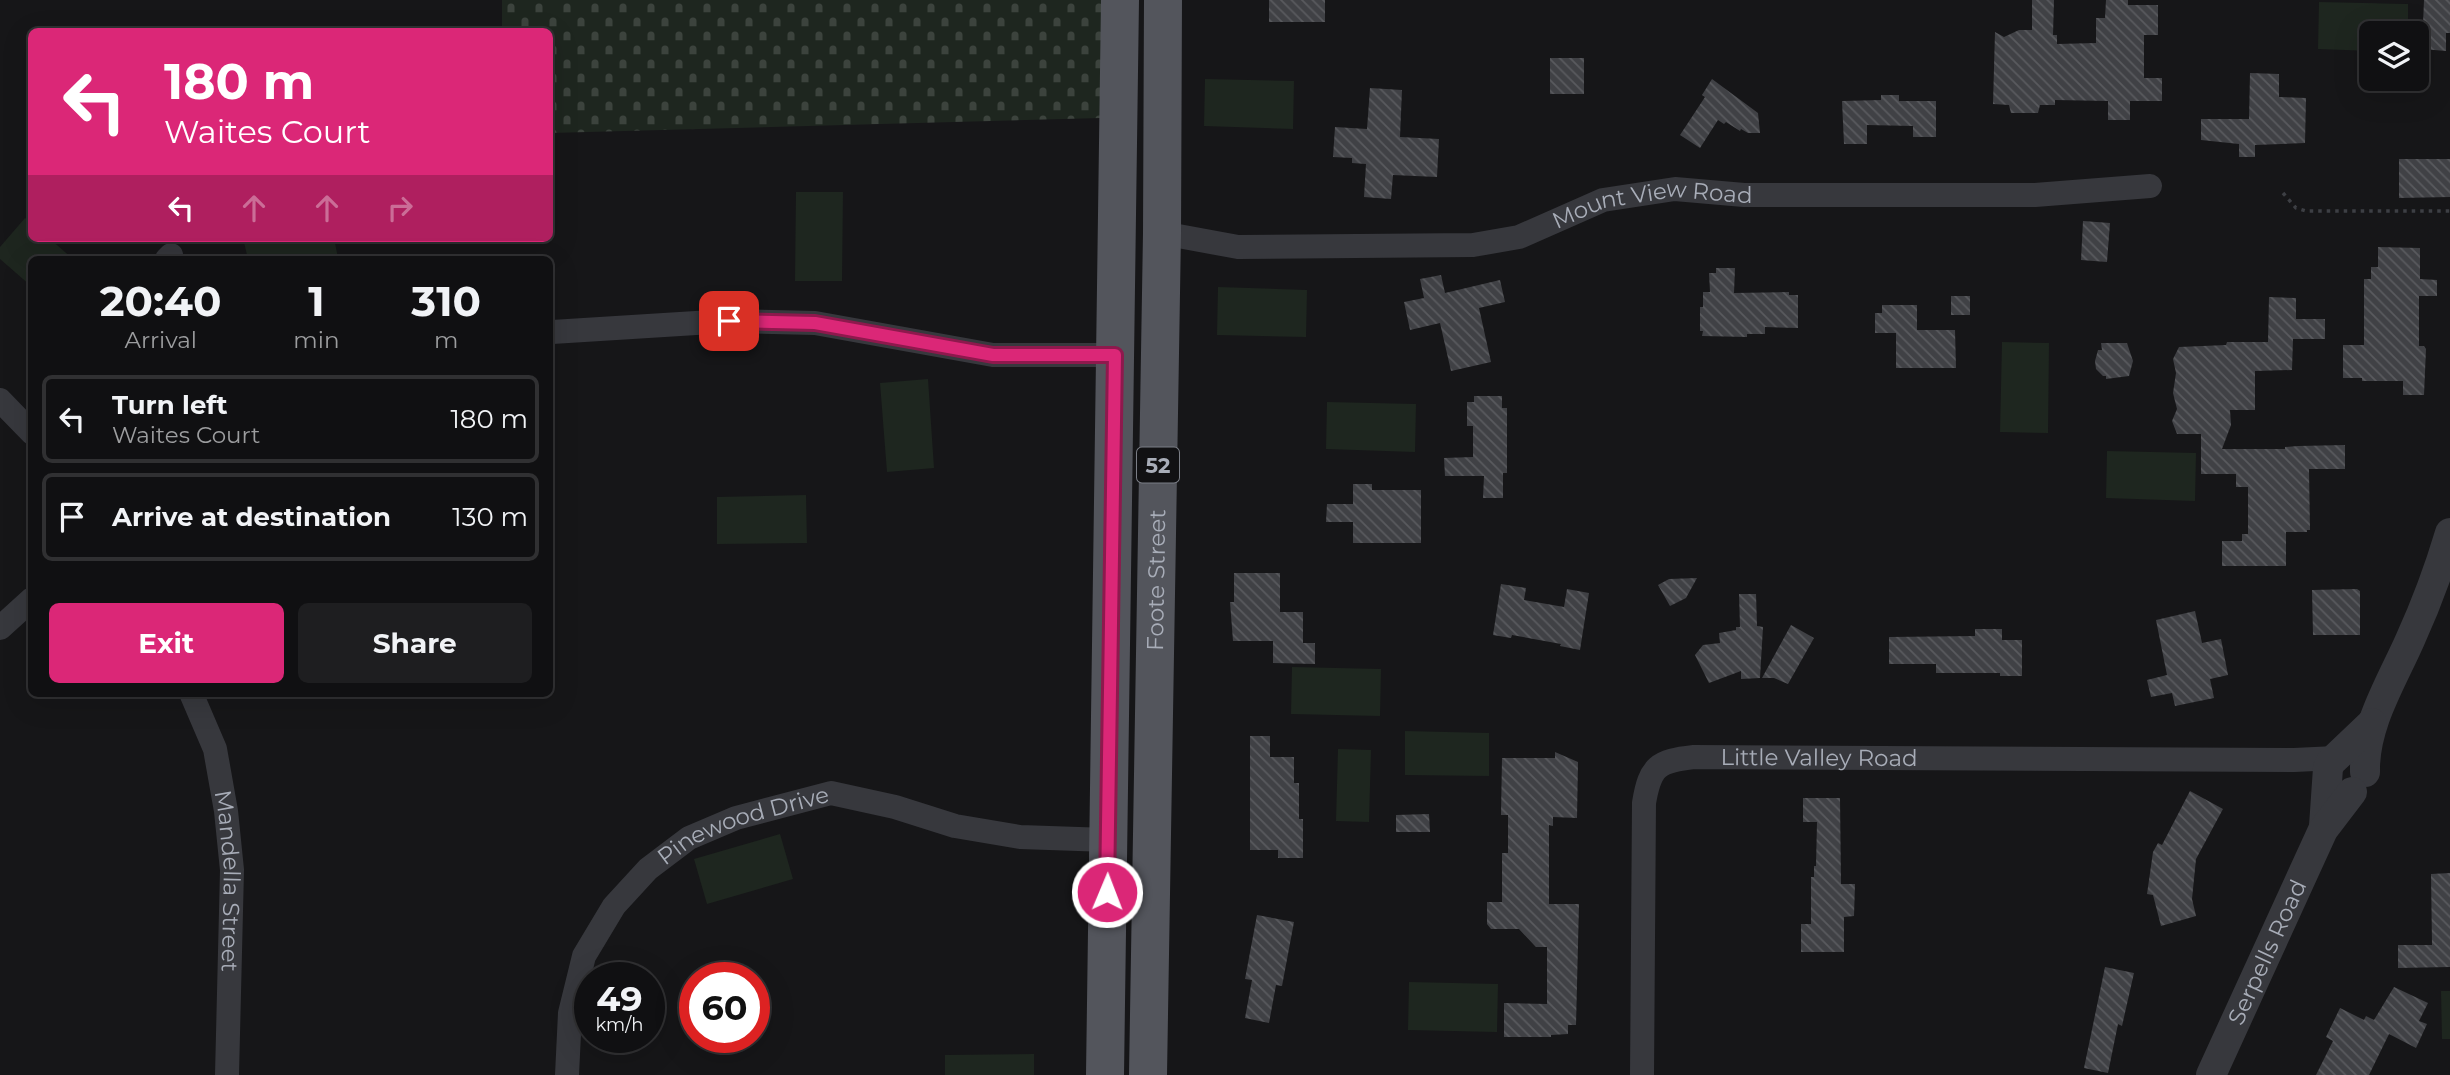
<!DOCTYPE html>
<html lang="en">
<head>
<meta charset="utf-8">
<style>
  :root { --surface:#101012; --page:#1e1e20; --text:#f1f3f6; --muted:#9c9d9f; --line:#303032; --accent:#db2777 }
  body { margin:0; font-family:Montserrat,sans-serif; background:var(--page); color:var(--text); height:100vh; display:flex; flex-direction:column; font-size:26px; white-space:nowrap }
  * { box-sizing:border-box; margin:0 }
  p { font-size:23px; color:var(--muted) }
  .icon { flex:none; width:38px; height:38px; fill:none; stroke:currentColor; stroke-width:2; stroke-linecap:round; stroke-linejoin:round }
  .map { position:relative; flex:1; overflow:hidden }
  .sheet { position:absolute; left:28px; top:256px; width:525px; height:441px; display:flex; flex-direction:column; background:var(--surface); border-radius:10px; box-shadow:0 7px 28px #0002,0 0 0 2px var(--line) }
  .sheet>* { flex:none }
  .banner { position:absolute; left:28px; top:28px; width:525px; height:214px; border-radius:10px; box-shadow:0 7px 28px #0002,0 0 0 2px var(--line); background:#db2777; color:#fff; overflow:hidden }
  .tools { position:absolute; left:2359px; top:21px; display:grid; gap:14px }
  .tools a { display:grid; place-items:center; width:70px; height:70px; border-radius:10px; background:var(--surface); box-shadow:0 7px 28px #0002,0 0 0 2px var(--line); font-size:35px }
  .speed { position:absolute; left:574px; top:962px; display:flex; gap:14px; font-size:35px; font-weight:700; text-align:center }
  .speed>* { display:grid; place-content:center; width:91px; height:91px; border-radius:50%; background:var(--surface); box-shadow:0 7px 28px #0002,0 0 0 2px var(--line); line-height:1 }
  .speed small { font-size:18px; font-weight:400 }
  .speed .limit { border:10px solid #d22; background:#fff; color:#111 }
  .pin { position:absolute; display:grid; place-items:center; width:60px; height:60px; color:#fff; margin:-30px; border-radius:14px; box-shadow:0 4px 10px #0006 }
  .me { position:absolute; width:77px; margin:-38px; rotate:1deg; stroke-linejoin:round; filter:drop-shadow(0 0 5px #0008) }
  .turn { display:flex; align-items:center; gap:24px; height:147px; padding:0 21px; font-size:32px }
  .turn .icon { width:91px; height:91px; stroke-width:2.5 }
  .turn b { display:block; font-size:49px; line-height:60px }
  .lanes { display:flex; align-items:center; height:66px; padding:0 21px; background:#0003; justify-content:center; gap:35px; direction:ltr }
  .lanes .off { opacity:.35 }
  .eta { display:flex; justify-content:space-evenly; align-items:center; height:119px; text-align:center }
  .eta b { font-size:42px; font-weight:700; line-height:49px }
  .action { display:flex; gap:14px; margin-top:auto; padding:14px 21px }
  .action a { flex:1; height:80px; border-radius:10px; background:var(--accent); color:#fff; font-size:28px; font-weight:700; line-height:80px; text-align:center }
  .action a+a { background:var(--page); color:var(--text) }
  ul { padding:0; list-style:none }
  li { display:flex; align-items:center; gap:21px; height:88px; margin:0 14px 10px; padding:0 7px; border:4px solid var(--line); border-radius:10px }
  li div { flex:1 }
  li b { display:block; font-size:26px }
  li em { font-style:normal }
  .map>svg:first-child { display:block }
</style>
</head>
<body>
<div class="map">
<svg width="2450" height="1075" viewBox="0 0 2450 1075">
  <defs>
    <pattern id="cemetery-stones" width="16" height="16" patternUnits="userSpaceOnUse" patternTransform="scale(1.75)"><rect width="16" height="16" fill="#1e261f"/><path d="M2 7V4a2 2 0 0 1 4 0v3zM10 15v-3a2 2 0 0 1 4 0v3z" fill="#3c433d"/></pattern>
    <pattern id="building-back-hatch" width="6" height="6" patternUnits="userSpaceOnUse" patternTransform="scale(1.75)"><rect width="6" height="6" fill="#404145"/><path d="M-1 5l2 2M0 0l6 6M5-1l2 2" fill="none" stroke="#595a5e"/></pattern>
  </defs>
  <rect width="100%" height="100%" fill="#161618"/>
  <!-- cemetery -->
  <path fill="url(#cemetery-stones)" d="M502 0H1101V118L550 133V32L502 31Z"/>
  <!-- pitch -->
  <path fill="#1e261f" d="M2319 2 2408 4V33H2371V51L2318 49Z
    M1205 79 1294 81 1293 129 1204 126Z
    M796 192H843L842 281H795Z
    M25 218 31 223 32 238H49L73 259H32L31 286 0 259V247Z
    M243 238H334L338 258 248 259Z
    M1218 287 1307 290 1306 337 1217 335Z
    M2002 342 2049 343 2048 433 2000 432Z
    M928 379 934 468 887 472 880 383Z
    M1327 402 1416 404 1415 452 1326 449Z
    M2107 451 2196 453 2195 501 2106 498Z
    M806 495 807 543 717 544V497Z
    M1292 667 1381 669 1380 716 1291 714Z
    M1405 731 1489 733V776L1405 775Z
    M1338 749 1371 750 1369 822 1336 821Z
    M780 834 793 879 707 904 694 859Z
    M1409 982 1498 984 1497 1032 1408 1030Z
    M2441 991H2450V1039H2442Z
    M1034 1054V1075H945V1055Z"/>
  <!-- building -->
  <path fill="url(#building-back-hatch)" d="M1269 0H1325V22H1269Z
    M2032 0H2054L2053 35H2057V44L2096 43V18H2105L2106 0H2128V5H2158V35H2144V78H2162V101H2130V120H2108V101L2055 100V105H2040L2038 113H2011L2009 105 1993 104 1995 32 2004 37 2019 30H2032Z
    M2424 0H2450V33H2446V51L2422 49Z
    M1550 58H1584V94H1550Z
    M2250 73 2279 74V97L2306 98 2305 143 2255 145V157H2239V144L2201 140V119H2249Z
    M1712 79 1758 113 1760 133H1748L1741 129 1740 131 1726 122 1724 124 1718 120 1700 148 1680 135 1705 97 1702 95Z
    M1370 88 1402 90 1400 137 1439 139 1437 177 1393 175 1391 199 1364 197 1366 164 1352 163V158L1333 157 1335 127 1367 129Z
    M1881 95H1899V101H1936V137H1913V126L1867 125V144H1844L1842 101 1881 100Z
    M2399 159H2450V197L2399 198Z
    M2083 221 2110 223 2107 262 2081 260Z
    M2378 247 2420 248V279L2437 280V296H2419V346H2424L2426 349 2424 395H2403V381H2362V378H2343V345H2364V279H2371V267H2378Z
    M1716 268H1735L1734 293 1789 292V295H1798V328L1765 327V334H1747V337L1702 336 1703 331H1700V307H1703V292H1710L1709 273H1716Z
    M1441 275 1445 293 1500 280 1505 302 1479 308 1491 362 1451 371 1440 323 1410 330 1404 302 1424 298 1420 279Z
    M1951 296H1970V315H1951Z
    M2269 297 2296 298V319H2325V339H2293L2292 370 2255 371V410H2230L2231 425 2222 449H2285V447L2298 446 2345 445V469H2309L2310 530H2307V532H2286V566H2222V541H2242V534H2248V487H2236V474H2201V434H2177L2172 421 2177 409 2173 393 2176 373 2173 359 2179 347 2226 345 2227 342H2268Z
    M1882 305H1917V330H1955L1956 368H1896V333H1875V313H1882Z
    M2101 343H2127L2133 361 2129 376 2106 379V376H2103L2096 369 2095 361 2098 350H2102Z
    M1474 396H1502V408H1507V473H1503V498H1483L1484 476H1445L1444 458 1473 457V426H1467V402H1474Z
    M1353 484H1372V490H1421V543H1353V522H1326L1327 504H1353Z
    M1234 573H1280V612H1303V643H1315V664L1273 663V641H1233L1230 602H1234Z
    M1697 578 1686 598 1670 606 1658 585 1669 579Z
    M1501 584 1526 588 1524 600 1564 607 1567 589 1589 593 1580 650 1560 646 1561 644 1512 635 1511 638 1493 635Z
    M2357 589 2360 591V635H2313L2312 590Z
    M1739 594H1756L1757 626 1763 627 1760 678 1741 679V671L1709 683 1695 655 1703 645 1720 643 1719 633 1736 630V627H1740Z
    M2195 611 2202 643 2221 639 2228 675 2210 679 2214 698 2175 706 2172 693 2151 697 2147 680 2167 675 2156 620Z
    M1791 625 1814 638 1788 684 1774 678H1762Z
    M1975 629H2002V640H2022V676H2000V673H1936V664H1889V637L1975 636Z
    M1250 736H1270V757H1294V783H1299V819H1303V858H1278V850H1250Z
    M1555 752 1578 762 1577 818 1553 817V826L1549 825V904H1579L1576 1025H1568V1034L1551 1035V1037H1504V1003L1547 1004V947H1536L1519 929H1491L1487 924V902H1502V853H1508V815H1501L1502 758H1555Z
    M2190 791 2223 809 2196 859 2192 899 2196 916 2161 926 2153 895 2147 894 2153 852 2158 843 2162 845Z
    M1803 798H1840L1841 884H1855L1854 916 1844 917V952H1801V924H1811V877H1814V866H1816L1817 822H1803Z
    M1429 814 1430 832H1396V815Z
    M2450 873V967L2398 968V945H2432L2431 874Z
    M1257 915 1294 922 1282 986 1276 985 1269 1023 1245 1018 1252 980 1245 979Z
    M2105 967 2134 973 2122 1026 2118 1024 2108 1073 2084 1068Z
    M2394 987 2428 1003 2419 1021 2427 1024 2416 1048 2389 1034 2369 1075H2316L2333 1041 2326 1037 2340 1008 2364 1020 2366 1016 2374 1020Z"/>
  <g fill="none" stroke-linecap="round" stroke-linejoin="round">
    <!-- path -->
    <path stroke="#3d3f44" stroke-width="3.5" stroke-dasharray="3.5 5" stroke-linecap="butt" d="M2283 193 2296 208 2306 211H2450"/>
    <!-- minor -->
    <g stroke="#37383d" stroke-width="24">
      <path id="s1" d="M1162 233 1238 247 1473 245 1519 237 1603 200 1675 189 1744 195H2035L2150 186"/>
      <path d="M167 259 171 255"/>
      <path d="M552 332 728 321 815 323 993 355H1115"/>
      <path d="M0 400 32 433"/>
      <path d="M0 628 32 599"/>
      <path id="s2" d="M191 693 215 749 226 811 232 870 227 1075"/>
      <path id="s3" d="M567 1075 570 1013 584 956 614 906 648 869 689 838 736 818 831 793 895 807 955 826 1020 837 1108 840"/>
      <path id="s4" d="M1642 1075 1644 803C1650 766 1658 761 1694 757L2294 760 2336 758"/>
    </g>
    <!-- tertiary -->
    <g stroke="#37383d" stroke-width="30">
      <path d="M2365 772C2364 725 2391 683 2410 640 2426 605 2439 570 2450 533"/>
      <path d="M2324 826 2328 768 2331 762 2372 723"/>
      <path id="s5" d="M2211 1075 2323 830 2352 792"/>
    </g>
    <!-- primary -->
    <g stroke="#53555c" stroke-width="38">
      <path d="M1105 1075 1120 0"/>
      <path id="s6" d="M1148 1075 1162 233 1163 0"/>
    </g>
  </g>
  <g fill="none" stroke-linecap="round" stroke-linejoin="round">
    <defs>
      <path id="route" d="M729 321 815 323 993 355H1115L1107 892"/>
    </defs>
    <!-- route casing -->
    <use href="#route" stroke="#8e194d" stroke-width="18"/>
    <!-- route -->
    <use href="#route" stroke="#db2777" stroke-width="12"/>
  </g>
  <g text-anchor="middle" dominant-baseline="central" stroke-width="6" stroke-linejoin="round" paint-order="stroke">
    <!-- shield labels -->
    <rect fill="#111113" stroke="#7b7e86" stroke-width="2" x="1137" y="447.5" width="42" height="35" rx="5"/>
    <g font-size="21" font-weight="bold" fill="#a8adb8">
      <text x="1158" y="465">52</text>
    </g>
    <!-- street labels -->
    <g font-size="23" fill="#a8adb8" stroke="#111113">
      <text stroke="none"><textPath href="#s1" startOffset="499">Mount View Road</textPath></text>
      <text stroke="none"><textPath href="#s6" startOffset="495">Foote Street</textPath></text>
      <text stroke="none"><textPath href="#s4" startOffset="474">Little Valley Road</textPath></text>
      <text stroke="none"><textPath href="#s3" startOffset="336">Pinewood Drive</textPath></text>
      <text stroke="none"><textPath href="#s2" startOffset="194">Mandella Street</textPath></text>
      <text stroke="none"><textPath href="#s5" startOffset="135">Serpells Road</textPath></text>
    </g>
  </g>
</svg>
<div class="tools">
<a><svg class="icon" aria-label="layers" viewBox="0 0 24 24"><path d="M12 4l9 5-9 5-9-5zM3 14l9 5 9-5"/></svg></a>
</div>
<div class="speed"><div>49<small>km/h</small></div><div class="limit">60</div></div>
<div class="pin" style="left:729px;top:321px;background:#d93025"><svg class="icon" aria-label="arrive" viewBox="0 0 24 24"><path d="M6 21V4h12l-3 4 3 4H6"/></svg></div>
<svg class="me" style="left:1107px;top:892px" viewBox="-20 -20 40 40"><circle r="17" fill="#db2777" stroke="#fff" stroke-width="3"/><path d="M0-11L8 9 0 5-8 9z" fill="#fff"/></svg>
<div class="banner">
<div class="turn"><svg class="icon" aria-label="left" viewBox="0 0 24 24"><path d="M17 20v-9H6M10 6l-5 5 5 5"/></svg><div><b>180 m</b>Waites Court</div></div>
<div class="lanes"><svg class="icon" aria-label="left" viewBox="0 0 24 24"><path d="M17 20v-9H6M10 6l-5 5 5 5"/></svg><svg class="icon off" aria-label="ahead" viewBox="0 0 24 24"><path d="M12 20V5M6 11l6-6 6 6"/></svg><svg class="icon off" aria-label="ahead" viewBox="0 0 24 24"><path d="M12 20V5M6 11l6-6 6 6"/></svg><svg class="icon off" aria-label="right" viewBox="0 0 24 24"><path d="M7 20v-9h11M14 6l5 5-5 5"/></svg></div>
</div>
<section class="sheet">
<div class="eta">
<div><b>20:40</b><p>Arrival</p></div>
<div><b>1</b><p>min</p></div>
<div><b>310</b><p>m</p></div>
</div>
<ul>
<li><svg class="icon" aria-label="left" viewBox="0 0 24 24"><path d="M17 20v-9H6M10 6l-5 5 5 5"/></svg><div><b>Turn left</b><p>Waites Court</p></div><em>180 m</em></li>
<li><svg class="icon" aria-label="arrive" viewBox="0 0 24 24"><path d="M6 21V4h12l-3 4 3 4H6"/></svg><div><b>Arrive at destination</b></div><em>130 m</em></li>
</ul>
<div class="action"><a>Exit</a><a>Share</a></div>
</section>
</div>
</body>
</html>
